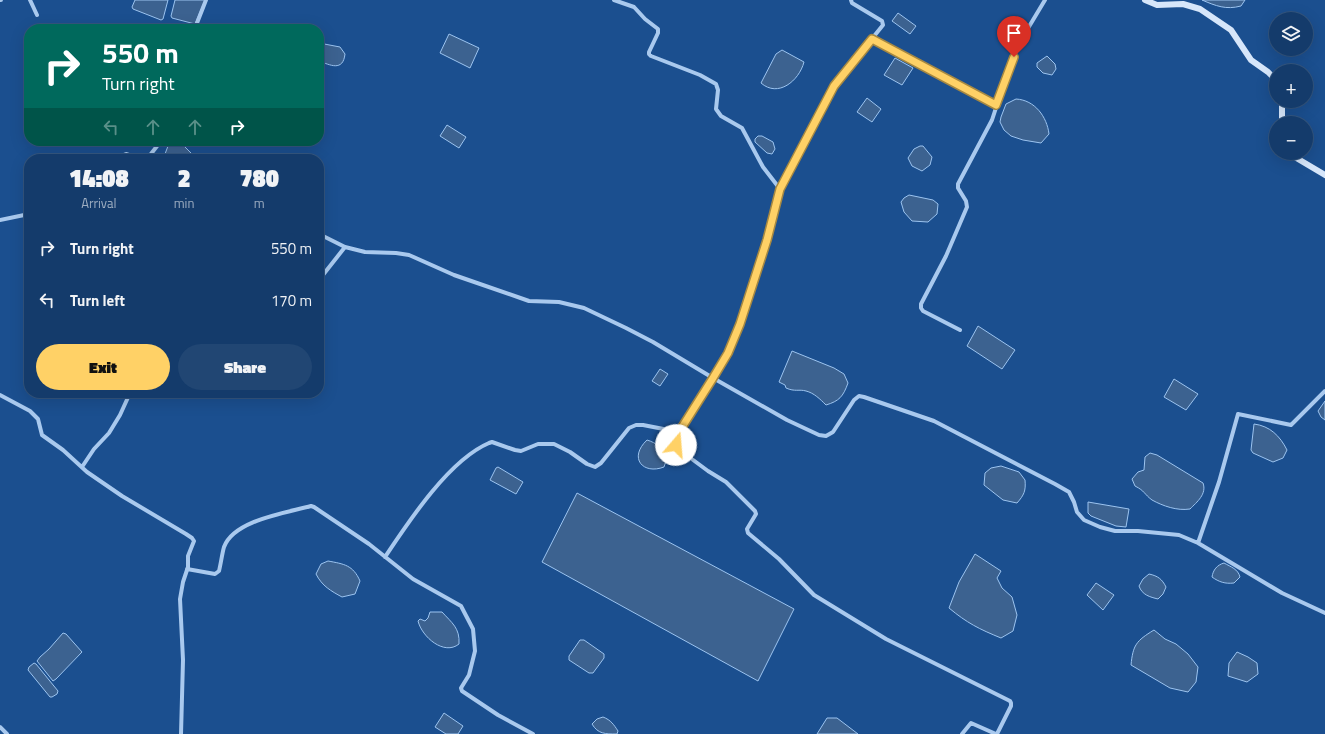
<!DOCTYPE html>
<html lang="en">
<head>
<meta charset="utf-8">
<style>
  :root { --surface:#143b6b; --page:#214673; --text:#f1f3f6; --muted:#9dadc1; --line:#33557e; --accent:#ffd166 }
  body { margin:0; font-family:"Titillium Web",sans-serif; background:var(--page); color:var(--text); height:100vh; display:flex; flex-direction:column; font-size:15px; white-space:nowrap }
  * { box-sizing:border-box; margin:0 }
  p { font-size:13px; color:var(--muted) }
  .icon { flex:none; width:22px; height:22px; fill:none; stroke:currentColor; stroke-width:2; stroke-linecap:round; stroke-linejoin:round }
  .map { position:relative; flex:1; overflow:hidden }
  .panel { position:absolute; left:24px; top:154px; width:300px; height:244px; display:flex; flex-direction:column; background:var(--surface); border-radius:16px; box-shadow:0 4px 16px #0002,0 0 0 1px var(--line) }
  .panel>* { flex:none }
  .guide { position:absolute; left:24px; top:24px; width:300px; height:122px; border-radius:16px; box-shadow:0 4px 16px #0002,0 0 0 1px var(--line); background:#00695c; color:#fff; overflow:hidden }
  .fabs { position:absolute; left:1269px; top:12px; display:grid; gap:8px }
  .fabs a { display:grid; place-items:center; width:44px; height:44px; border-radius:50%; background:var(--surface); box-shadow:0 4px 16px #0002,0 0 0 1px var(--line); font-size:20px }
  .pin { position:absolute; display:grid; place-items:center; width:34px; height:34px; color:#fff; margin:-41px -17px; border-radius:50% 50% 50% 0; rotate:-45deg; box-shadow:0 0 4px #0007 }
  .pin .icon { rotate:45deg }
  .me { position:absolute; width:44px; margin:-22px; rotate:18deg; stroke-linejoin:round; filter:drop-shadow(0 0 3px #0008) }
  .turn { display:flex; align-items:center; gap:14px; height:84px; padding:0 12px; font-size:18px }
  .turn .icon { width:52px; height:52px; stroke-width:2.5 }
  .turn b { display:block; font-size:28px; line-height:34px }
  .lanes { display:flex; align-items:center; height:38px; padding:0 12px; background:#0003; justify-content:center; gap:20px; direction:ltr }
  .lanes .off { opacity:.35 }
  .eta { display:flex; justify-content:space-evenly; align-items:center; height:68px; text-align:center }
  .eta b { font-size:24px; font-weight:800; line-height:28px }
  .cta { display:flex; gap:8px; margin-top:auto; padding:8px 12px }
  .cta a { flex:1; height:46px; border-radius:24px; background:var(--accent); color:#111; font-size:16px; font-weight:800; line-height:46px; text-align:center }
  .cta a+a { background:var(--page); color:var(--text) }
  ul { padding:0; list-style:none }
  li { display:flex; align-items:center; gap:12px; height:52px; padding:0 12px }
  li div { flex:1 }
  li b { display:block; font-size:15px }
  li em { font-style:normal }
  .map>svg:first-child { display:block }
</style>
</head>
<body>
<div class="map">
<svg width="1325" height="734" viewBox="0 0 1325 734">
  <rect width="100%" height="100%" fill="#1b4f8f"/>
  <!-- water -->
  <path fill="#3c6290" stroke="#9cc4f0" d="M135 0H168L163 19 161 20 133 9 132 7Z
    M175 0H205L195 24 172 18 171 16Z
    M1202 0H1245L1241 6C1226 10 1216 6 1202 0Z
    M898 13 916 26 910 34 892 21Z
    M449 34 479 48 470 68 440 53Z
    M319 43 340 47 345 54C343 72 330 65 319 61Z
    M782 50 804 62C799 81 778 98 761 83L776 54Z
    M1047 56 1055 64 1056 69 1052 75 1043 73 1037 67V63Z
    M895 58 913 68 902 85 884 75Z
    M867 98 881 109 872 122 857 112Z
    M1016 99C1035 100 1047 117 1049 134L1041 143 1023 140 1011 136 1004 130 1000 122 1001 117 1006 104Z
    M447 125 466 137 459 148 440 136Z
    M758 136H762L773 142 775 149 772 154 767 153 755 142V139Z
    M174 141 180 142 191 153 192 159H167L165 154 168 146Z
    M920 146H923L932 157 930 165 922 171 912 166 908 158 914 149Z
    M909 195 933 200 938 204 937 214 928 222 912 221 904 212 901 202 904 198Z
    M978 326 1015 350 1002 369 967 346Z
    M792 351 834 368 844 374 848 383C843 397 839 401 826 405 820 399 814 393 806 391 799 389 795 392 786 388L785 385 779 382Z
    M660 369 668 374 660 386 652 381Z
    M1174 379 1198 394 1186 410 1164 397Z
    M1325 401V420L1321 417 1318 411Z
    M1254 424C1270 426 1280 436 1287 450L1283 458 1273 462 1253 453 1251 450Z
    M647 440C657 443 662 448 667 458L664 467C643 475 628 458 647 440Z
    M1150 453 1157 455 1203 483C1207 494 1197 502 1190 509 1177 511 1163 506 1152 500 1144 494 1145 491 1135 486L1132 479 1138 472 1144 470 1145 457Z
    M1001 466 1019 472 1025 480C1026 491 1024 495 1017 503L1003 500 984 485 985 473 991 468Z
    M498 467 523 482 516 494 490 480 496 468Z
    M577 493 794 609 758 681 542 562Z
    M1088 502 1129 509 1126 527 1116 526 1091 516 1088 513Z
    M975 554 1001 571 997 578 1002 588 1012 597 1017 615 1013 631 1001 638C979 629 967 623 949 608L959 582Z
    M328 561C344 564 353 565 360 581L355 594 342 597C331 591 322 586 316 574L321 564Z
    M1224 563C1231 567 1238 569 1240 577L1234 583C1225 584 1219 582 1212 577 1213 570 1217 565 1224 563Z
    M1149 574C1158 576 1162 579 1166 587L1163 594 1158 599C1150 597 1142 595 1139 586L1143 579Z
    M1096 583 1114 595 1103 610 1087 595Z
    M430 612H442C452 623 460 628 459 644 444 656 422 637 418 621L420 619 425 621 428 618Z
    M1154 630 1165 639 1176 644 1188 654 1198 667 1196 682 1188 692 1170 688 1131 665C1133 645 1136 641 1154 630Z
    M63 633 66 634 82 652 56 679 53 681 37 661 40 657 49 649Z
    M580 640H584L604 654V658L593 673H589L569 660V656Z
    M1237 652 1248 657 1257 663 1258 674 1247 682 1228 676 1229 663Z
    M34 663 36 664 58 691 57 694 52 697H50L28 670 29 667Z
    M444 713 463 726 458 734H446L435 727Z
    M603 717C611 720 614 725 618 731L617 734C605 734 598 734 592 724L597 719Z
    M827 718H837L858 734H817Z"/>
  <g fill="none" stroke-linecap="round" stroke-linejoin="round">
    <!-- minor -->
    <path stroke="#a9c9ee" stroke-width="4" d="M0 0H1
      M30 0 37 15
      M614 0 634 7 645 19 658 29V33L649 52V54L651 56 700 75 716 84 718 90 716 109 721 116 742 128 763 167 780 189
      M196 29 197 23 206 0
      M872 39 996 105
      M114 159 126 154 140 159
      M147 159 161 141
      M0 220 29 214
      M319 234 345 247 365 252 396 253 409 255 454 275 529 301 559 302 584 308 626 328 653 342 713 378 728 353 740 324 767 240 780 189 834 86 883 25 882 21 852 3 851 0
      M319 280 345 247
      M960 330 923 311 921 308V304L946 256 967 207 966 201 958 188V184L992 120 1010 65 1021 40 1045 0
      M1325 391 1291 425 1238 414 1219 482 1198 543 1282 593 1325 613
      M0 395 30 411 38 419 42 435 63 450 87 472 122 496 186 534 192 538 194 541 188 556V567L183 582 180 599 183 660 181 734
      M82 467 94 449 109 433 120 415 130 393
      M385 557C409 521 449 460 489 443L492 442 515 450 521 451 538 444H554L570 452 587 464 595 467 601 463 629 428 636 425H643L679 432
      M187 569 215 574 219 571C221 563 222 554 224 547 234 520 286 513 311 506L314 507 369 544 413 579 461 606 473 629 475 651 469 675 461 688 462 691 498 715 533 734
      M0 727 7 734
      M962 734 971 723 996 734
      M997 734 1011 706V703L1010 701 886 639 814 595 779 559 748 533 747 529 756 514 755 511 726 482 708 471 681 451 676 445 675 438 713 378 787 420 819 435 826 436 833 432 854 400 859 396 864 397 934 421 1055 484 1069 492 1074 502 1077 512 1084 520 1100 527 1115 531H1138L1179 535 1198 543"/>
    <!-- secondary -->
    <path stroke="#d6e6fa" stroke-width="6" d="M1145 0 1157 5 1183 4 1200 9 1231 30 1251 60 1268 72 1276 80
      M1282 101V123
      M1291 153 1293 156 1325 175"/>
  </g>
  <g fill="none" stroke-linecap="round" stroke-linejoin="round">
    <defs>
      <path id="route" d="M676 445 675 438 679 432 713 378 728 353 740 324 767 240 780 189 834 86 872 39 996 105 1014 57"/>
    </defs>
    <!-- route casing -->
    <use href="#route" stroke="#a68842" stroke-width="10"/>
    <!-- route -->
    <use href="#route" stroke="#ffd166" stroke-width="7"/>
  </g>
</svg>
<div class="fabs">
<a><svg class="icon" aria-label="layers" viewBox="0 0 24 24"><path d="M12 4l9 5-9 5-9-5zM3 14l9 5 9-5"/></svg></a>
<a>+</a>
<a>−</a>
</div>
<div class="pin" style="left:1014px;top:57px;background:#d93025"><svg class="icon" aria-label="arrive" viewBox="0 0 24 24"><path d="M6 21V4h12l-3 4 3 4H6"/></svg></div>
<svg class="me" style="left:676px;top:445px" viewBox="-20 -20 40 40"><circle r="19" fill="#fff"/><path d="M0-13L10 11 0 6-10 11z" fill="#ffd166"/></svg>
<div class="guide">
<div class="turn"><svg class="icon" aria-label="right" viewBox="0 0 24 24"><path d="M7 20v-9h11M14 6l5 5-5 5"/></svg><div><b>550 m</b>Turn right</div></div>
<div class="lanes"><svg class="icon off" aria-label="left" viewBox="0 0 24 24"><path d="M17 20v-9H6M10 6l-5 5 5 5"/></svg><svg class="icon off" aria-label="ahead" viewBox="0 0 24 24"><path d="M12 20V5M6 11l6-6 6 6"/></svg><svg class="icon off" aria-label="ahead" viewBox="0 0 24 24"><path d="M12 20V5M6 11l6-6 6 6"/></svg><svg class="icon" aria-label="right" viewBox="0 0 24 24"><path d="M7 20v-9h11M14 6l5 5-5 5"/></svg></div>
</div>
<section class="panel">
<div class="eta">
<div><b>14:08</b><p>Arrival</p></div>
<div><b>2</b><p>min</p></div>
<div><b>780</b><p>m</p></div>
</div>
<ul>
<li><svg class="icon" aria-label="right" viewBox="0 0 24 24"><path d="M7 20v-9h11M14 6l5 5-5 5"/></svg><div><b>Turn right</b></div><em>550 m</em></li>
<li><svg class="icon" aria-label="left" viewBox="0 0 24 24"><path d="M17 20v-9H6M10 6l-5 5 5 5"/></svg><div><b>Turn left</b></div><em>170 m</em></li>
</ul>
<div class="cta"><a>Exit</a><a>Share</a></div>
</section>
</div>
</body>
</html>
